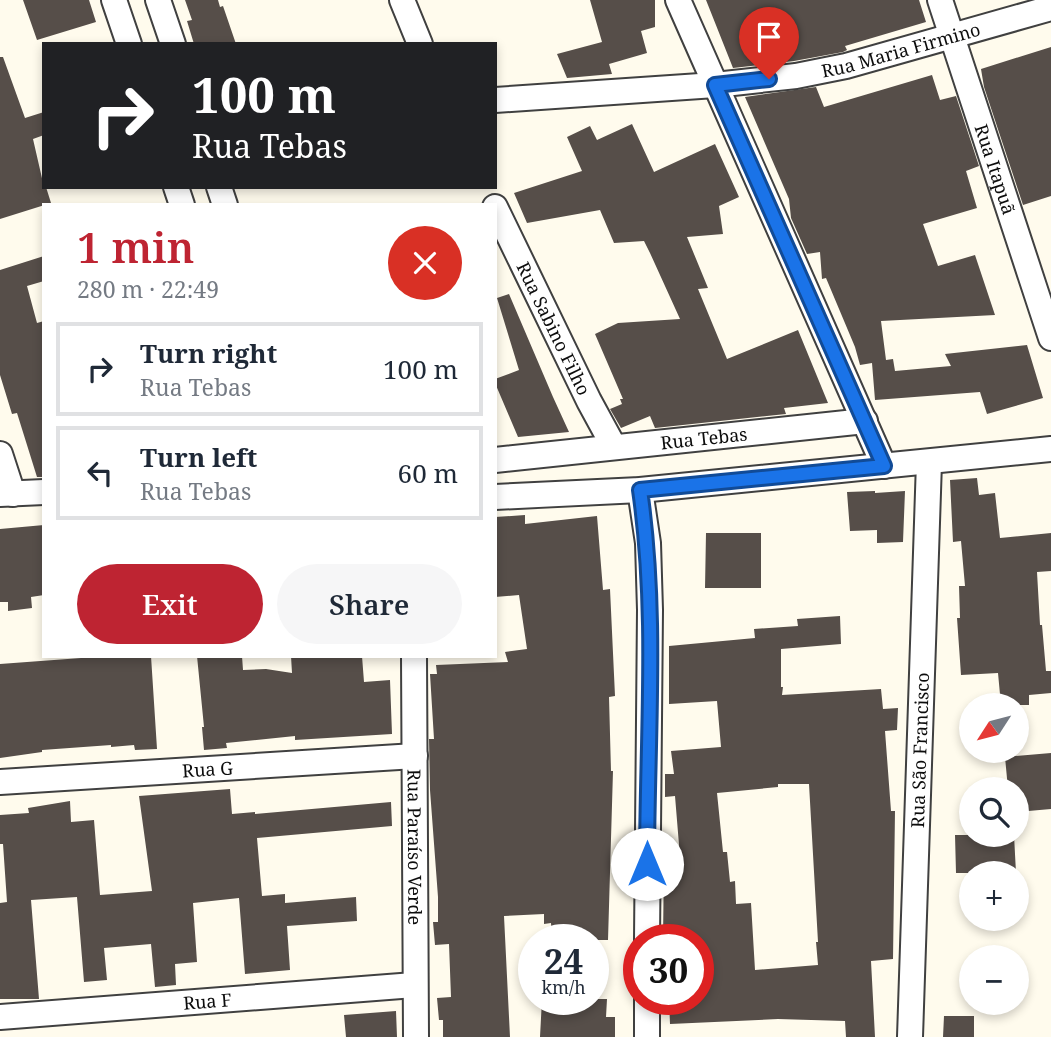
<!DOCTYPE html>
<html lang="en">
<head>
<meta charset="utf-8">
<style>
  :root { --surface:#fff; --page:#f6f6f7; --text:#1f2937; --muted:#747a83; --line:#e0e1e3; --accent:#be2432 }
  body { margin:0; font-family:"Noto Serif",serif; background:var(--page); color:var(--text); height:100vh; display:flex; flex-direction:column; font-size:26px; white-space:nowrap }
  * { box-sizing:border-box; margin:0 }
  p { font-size:23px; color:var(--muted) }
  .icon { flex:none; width:38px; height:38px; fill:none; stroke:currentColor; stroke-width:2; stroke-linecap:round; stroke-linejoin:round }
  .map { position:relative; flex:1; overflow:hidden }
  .drawer { position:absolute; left:42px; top:203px; width:455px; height:455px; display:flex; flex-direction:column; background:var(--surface); border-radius:0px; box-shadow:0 4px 10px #0003 }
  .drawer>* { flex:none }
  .top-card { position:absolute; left:42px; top:42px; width:455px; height:147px; border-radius:0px; box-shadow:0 4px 10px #0003; background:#202124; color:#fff; overflow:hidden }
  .needle { width:46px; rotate:234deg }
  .fabs { position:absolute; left:959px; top:693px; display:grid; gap:14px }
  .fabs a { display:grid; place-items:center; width:70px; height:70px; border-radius:50%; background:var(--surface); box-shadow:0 4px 10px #0003; font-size:35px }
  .speed { position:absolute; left:518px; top:924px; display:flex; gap:14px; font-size:35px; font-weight:700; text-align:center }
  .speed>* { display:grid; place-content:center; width:91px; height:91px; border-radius:50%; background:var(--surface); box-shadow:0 4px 10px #0003; line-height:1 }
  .speed small { font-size:18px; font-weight:400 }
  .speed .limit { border:10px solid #d22; background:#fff; color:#111 }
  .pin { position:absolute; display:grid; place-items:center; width:60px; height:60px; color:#fff; margin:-72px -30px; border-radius:50% 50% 50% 0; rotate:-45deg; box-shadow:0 0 7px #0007 }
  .pin .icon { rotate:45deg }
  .me { position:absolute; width:77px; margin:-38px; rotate:0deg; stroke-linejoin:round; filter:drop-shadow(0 0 5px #0008) }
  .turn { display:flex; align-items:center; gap:24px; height:147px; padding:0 35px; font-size:32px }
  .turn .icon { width:91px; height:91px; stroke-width:2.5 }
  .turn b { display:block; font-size:49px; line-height:60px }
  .round { display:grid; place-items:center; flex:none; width:74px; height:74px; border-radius:37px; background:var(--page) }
  .summary { display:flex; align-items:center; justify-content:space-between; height:119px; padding:0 35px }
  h1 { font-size:42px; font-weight:600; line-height:52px; color:var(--accent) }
  .button { display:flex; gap:14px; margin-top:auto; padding:14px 35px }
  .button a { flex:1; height:80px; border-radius:42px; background:var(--accent); color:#fff; font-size:28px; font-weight:600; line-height:80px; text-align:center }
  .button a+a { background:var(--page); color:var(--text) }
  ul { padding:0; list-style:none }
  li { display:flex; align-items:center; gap:21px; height:94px; margin:0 14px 10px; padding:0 21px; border:4px solid var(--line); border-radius:0px }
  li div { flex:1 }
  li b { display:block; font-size:26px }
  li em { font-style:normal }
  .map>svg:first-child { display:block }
</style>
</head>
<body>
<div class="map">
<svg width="1051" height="1037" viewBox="0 0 1051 1037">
  <rect width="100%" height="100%" fill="#fffbed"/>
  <!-- building -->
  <path fill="#564e49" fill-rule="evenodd" d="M23 0H89L96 22 37 40Z
    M185 0H218L220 7 223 6 236 44H194L187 21 192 20Z
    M590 0H655V27L641 31 647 53 609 64 612 74 567 78 557 54 602 42Z
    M706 0H919L926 22 845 46 847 50 843 52 794 61 733 68Z
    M1051 47V196L1023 205 984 87 981 69Z
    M0 57H3L25 118 44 112V135L33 139 44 187H46L51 203 0 219Z
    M932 75 940 100 956 96 979 166 966 171 977 208 923 224 938 266 975 255 995 315 881 321 886 360 893 359 895 371 951 366 945 354 1027 345 1043 398 987 414 980 392 875 400 872 363 860 365 855 347 826 278 822 279 820 252 807 254 791 218 789 199 745 97 816 87 824 107Z
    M632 124 654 172 715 144 739 197 719 206 723 234 687 237 708 288 698 289 727 359 798 330 828 403 784 408 786 414 655 428 650 416 621 428 610 409 622 404 620 399H623L595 334 618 323 680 319 650 253 644 241 614 243 600 210 527 223 514 193 582 171 567 137 590 126 597 140Z
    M44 256V281L27 286 37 323 44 321V477H37L17 413 12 414 0 375V270Z
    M509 294 553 397 569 432 518 437 495 383V379L519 370 497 298Z
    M977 478 979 495 995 493 1000 538 1051 533V571L1037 572 1040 625H1042L1046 671H1051V693L1029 695V705H1001L998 673 961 675 957 618H960L959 586H965L961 541 953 542 950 480Z
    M875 491V493L905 491 903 542 877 543V530L850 531 847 492Z
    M525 515V524L597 516 603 590 610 589 615 696 609 697 611 771H613L608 940H552L551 923 544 924V914L504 916 510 1037H443V1020H439L437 998 451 997 449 944 435 945 433 922H438V897L430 790 429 739H434L430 674H437L436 665 508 662 505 652 527 649 519 595 495 597V517Z
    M44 525V595L31 597 32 608 8 611V602H0V529Z
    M706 533H761V588H705Z
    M840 616 841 644 781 649V687H783L782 695 881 689 883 709 898 708 897 730 885 731 891 811H895L893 959 871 961 875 1037H846L845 1021 778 1019 670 1024 669 999H698V940H663L664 858 680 857 675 796 665 797V774H674L671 751 721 747 717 701 669 704V646L755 638 754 629 798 626 797 619ZM778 784H809L818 942H816L818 965 755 970 751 903 736 904 735 881 730 882 727 852H723L717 793 778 787Z
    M81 656H151L157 749 135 750 134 745 111 747V745L42 750V752L0 758V664L81 658Z
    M197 656H242L243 670 266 669 292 673 291 656H362L364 682 390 680 392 734 295 740V736L226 743 227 748 204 750 202 727H204Z
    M1051 753V809L1017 812V789H1008L1005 757Z
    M230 789 232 814 255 812V814L391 802 392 826 257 838 262 896 285 894V903L356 897 357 921 287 926 290 970 245 974 239 898 193 903 197 962 175 964 176 985 155 987 151 944 104 948 107 980 84 982 77 897 31 900 39 999H0V903L7 902 3 844H0V815L29 813 28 808 70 801 71 822 94 820 100 895 152 891 139 796Z
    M955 835H1014L1016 873H956Z
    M542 999H607L606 1017H615V1037H540Z
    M396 1011 397 1037H346L344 1015Z
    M944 1016H974V1037H943Z"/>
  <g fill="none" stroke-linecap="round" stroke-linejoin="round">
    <defs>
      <g id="street">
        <path d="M114 0 129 44"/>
        <path d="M158 0 173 44"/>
        <path d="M402 0 420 44"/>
        <path d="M678 0 884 466"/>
        <path id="s1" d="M940 0 1051 338"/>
        <path id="s2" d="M495 100 715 85 796 76 846 66 1051 8"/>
        <path d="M176 187 182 205"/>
        <path d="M219 187 225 205"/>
        <path id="s3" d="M495 207 589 401 614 447"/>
        <path d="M0 454 13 494"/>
        <path id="s4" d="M495 460 865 421"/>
        <path d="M640 490 648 543 650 610 647 940"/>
        <path d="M0 494 44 492"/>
        <path d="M495 497 640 490 1051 449"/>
        <path id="s5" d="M414 656 416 1037"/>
        <path id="s6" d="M0 782 415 756"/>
        <path id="s7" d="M0 1017 414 985"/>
        <path d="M647 1037V999"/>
        <path id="s8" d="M910 1037 929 462"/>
      </g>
    </defs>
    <!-- street casing -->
    <use href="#street" stroke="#404040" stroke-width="28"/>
    <!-- street -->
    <use href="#street" stroke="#fff" stroke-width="24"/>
  </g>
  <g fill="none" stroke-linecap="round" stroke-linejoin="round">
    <defs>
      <path id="route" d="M647 864C647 740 658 614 640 490L884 466 715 85 769 79"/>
    </defs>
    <!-- route casing -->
    <use href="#route" stroke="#114b97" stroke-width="18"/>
    <!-- route -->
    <use href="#route" stroke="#1a73e8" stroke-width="12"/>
  </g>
  <g text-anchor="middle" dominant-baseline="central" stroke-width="7" stroke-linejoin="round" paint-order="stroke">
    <!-- street labels -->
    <g font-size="18" fill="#0d0d0d" stroke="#fff">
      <text stroke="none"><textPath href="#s2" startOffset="410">Rua Maria Firmino</textPath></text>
      <text stroke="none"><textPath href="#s1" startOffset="178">Rua Itapuã</textPath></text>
      <text stroke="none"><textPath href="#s3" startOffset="135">Rua Sabino Filho</textPath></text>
      <text stroke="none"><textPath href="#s4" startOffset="210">Rua Tebas</textPath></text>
      <text stroke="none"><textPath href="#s8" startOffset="287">Rua São Francisco</textPath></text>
      <text stroke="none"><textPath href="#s6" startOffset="208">Rua G</textPath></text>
      <text stroke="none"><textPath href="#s5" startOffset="191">Rua Paraíso Verde</textPath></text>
      <text stroke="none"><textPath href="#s7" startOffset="208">Rua F</textPath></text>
    </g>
  </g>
</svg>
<div class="fabs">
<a><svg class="needle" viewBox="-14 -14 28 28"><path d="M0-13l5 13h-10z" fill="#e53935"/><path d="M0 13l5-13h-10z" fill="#747a83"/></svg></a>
<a><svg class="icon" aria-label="search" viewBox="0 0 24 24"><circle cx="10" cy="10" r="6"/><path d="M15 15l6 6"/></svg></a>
<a>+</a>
<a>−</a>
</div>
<div class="speed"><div>24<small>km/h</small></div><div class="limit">30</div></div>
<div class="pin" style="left:769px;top:79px;background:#d93025"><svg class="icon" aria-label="arrive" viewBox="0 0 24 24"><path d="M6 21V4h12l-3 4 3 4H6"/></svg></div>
<svg class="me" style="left:647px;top:864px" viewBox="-20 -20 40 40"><circle r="19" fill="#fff"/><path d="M0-13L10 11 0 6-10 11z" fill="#1a73e8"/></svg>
<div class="top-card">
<div class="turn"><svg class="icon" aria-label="right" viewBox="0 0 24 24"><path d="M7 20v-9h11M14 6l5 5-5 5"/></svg><div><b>100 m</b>Rua Tebas</div></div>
</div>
<section class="drawer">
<div class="summary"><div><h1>1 min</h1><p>280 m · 22:49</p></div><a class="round" style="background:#d93025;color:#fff"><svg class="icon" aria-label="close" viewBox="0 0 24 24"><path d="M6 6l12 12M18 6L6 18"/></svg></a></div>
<ul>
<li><svg class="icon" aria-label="right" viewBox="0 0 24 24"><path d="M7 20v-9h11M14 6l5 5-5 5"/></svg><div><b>Turn right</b><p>Rua Tebas</p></div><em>100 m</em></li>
<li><svg class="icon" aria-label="left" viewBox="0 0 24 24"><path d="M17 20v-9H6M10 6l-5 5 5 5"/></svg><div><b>Turn left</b><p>Rua Tebas</p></div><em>60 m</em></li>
</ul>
<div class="button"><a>Exit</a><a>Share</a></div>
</section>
</div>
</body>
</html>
